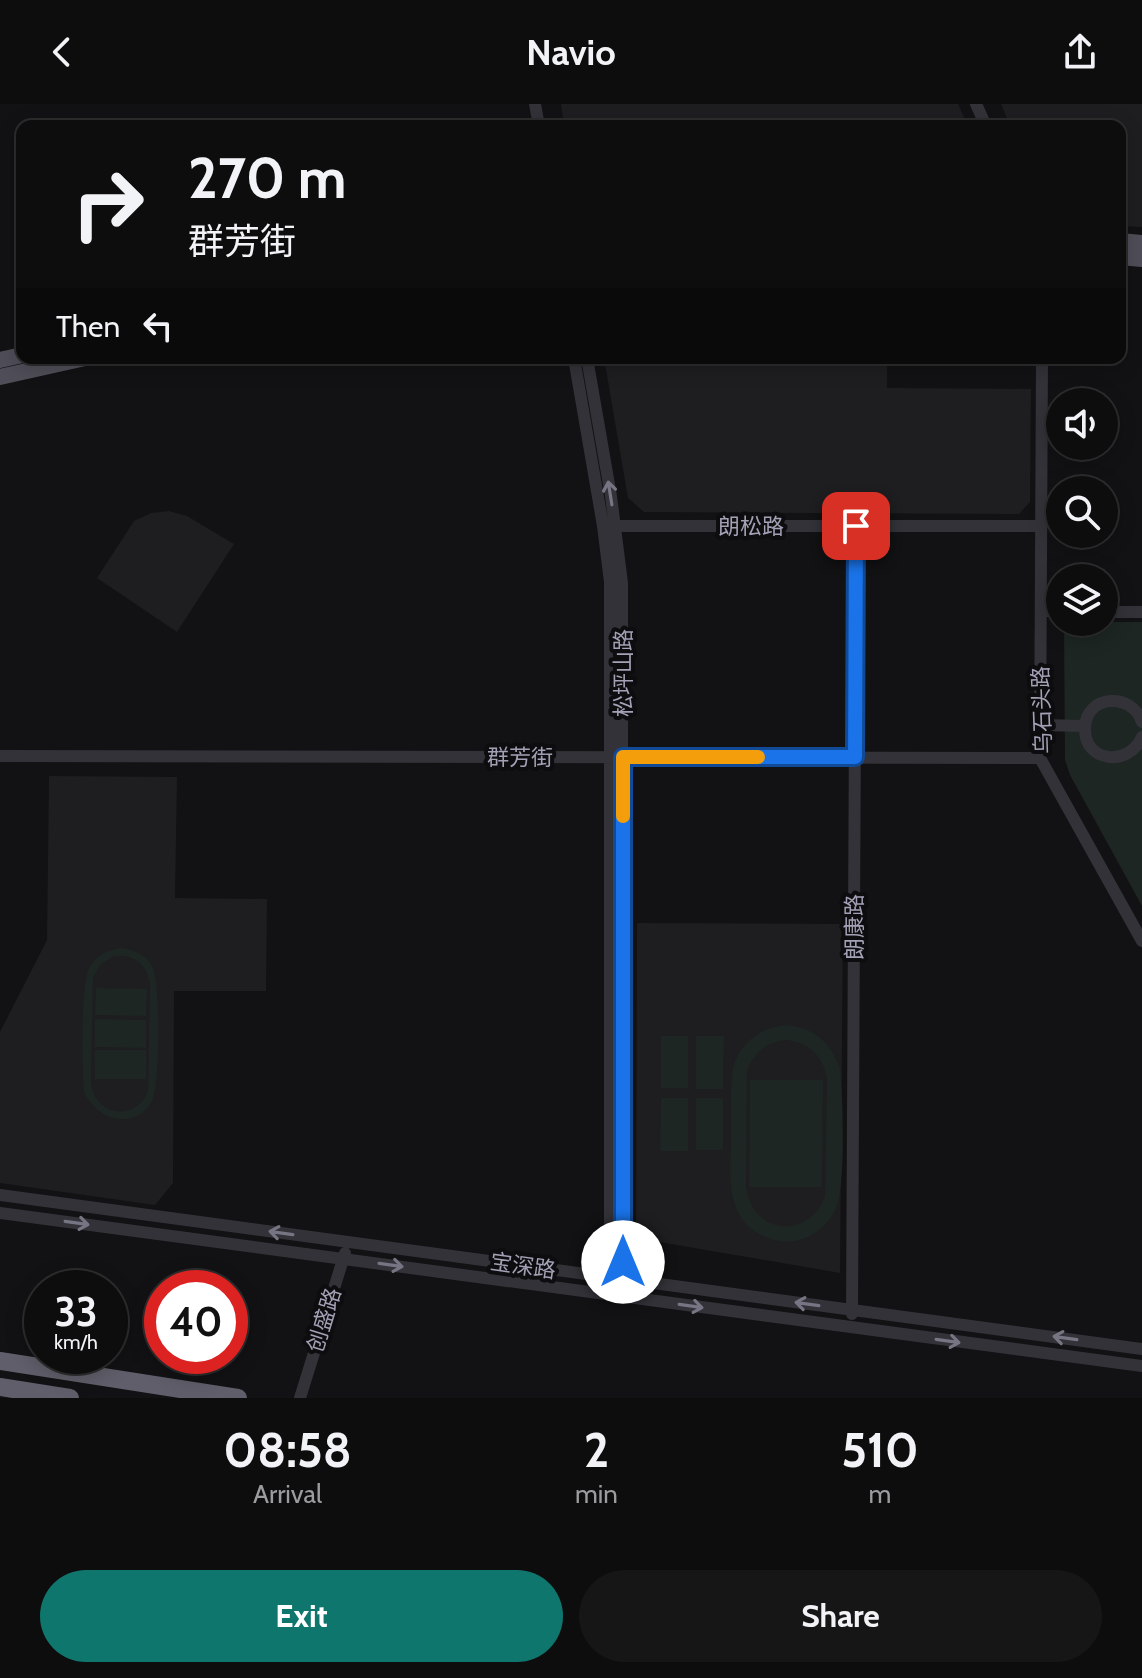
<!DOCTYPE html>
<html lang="en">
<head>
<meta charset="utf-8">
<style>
  :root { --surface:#0e0d0e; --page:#171617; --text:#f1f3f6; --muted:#9b9c9e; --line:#2e2d2e; --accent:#0f766e }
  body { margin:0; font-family:Cabin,"Noto Sans SC",sans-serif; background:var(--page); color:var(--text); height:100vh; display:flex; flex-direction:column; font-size:30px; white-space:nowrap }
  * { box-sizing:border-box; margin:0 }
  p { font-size:26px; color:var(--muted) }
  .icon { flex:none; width:44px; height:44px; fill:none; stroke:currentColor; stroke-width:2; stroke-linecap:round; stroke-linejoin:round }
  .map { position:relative; height:1294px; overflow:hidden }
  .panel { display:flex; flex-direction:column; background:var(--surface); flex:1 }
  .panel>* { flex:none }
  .guide { position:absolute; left:16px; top:16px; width:1110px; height:244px; border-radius:16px; box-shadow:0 4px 20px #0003,0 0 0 2px var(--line); background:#0e0d0e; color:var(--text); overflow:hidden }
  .buttons { position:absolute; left:1046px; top:284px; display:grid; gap:16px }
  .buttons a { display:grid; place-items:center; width:72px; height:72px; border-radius:50%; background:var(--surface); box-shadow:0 4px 20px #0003,0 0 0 2px var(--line); font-size:40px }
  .speed { position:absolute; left:24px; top:1166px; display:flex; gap:16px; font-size:40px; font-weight:700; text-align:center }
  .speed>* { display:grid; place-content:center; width:104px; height:104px; border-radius:50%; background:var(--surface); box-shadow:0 4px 20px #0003,0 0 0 2px var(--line); line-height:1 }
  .speed small { font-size:20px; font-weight:400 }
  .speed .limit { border:12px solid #d22; background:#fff; color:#111 }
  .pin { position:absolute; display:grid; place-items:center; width:68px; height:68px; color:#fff; margin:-34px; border-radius:16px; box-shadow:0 4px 12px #0006 }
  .me { position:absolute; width:88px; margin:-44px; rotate:0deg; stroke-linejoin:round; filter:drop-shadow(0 0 6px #0008) }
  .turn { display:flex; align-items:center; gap:28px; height:168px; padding:0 40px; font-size:36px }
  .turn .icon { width:104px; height:104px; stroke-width:2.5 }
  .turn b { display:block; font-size:56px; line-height:68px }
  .then { display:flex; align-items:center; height:76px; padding:0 40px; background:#0003; gap:16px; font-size:30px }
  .eta { display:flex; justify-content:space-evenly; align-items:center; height:136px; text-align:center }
  .eta b { font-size:48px; font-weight:700; line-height:56px }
  .cta { display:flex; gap:16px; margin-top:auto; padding:16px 40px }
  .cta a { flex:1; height:92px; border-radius:48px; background:var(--accent); color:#fff; font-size:32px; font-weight:700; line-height:92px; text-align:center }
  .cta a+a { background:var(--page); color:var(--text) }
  header { display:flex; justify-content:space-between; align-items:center; height:104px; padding:0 40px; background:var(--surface); font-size:36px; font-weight:700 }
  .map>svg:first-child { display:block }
</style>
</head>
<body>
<header><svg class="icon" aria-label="back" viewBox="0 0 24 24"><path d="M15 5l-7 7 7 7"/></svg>Navio<svg class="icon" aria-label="share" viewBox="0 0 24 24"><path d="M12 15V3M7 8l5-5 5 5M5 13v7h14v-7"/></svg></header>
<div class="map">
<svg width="1142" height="1294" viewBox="0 0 1142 1294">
  <rect width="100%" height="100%" fill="#121113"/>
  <!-- built -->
  <path fill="#1e1d20" d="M561 0H958L968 22H564Z
    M1001 0H1142V123L1120 122V22H1010Z
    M604 254H887V284L1031 285 1030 398 1019 410 644 408 628 394Z
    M169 407 187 412 234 440 177 528 97 474 134 417 151 409Z
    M49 672 177 673 175 794 267 795 266 887H174L173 1079 155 1101 0 1079V928L47 836Z
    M637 819 843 820 840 1169 636 1134Z"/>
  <!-- green -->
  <path fill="#1d2622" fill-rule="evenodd" d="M1079 518H1142V802L1070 671 1065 656 1064 530Z
    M121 844C134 846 146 850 152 862 161 876 160 983 152 997 135 1028 96 1016 84 988 82 966 80 879 90 862 97 850 108 846 121 844ZM114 852C134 850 148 861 150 881L148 987C136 1018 95 1012 91 979L93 873 101 860Z
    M96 884 147 885 146 912 95 911Z
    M95 915 146 916V944L95 943Z
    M787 921C814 924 831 938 840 964 843 990 846 1083 836 1104 829 1121 813 1134 795 1137 782 1139 770 1136 759 1130 723 1110 731 1066 731 1031 731 1008 730 986 733 963 742 937 759 924 787 921ZM787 936C810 939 824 953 827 976L825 1092C809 1137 751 1130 746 1082L747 967C754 948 767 938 787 936Z
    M661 932H688V984H661Z
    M696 932H724L723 985H696Z
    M95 946H146V975H95Z
    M750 976H823L822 1083H749Z
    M661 994H688V1047H660Z
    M696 994H723V1046H696Z"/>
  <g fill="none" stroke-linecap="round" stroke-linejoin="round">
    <!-- minor -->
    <path stroke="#333238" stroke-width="12" d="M535 0 539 22
      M976 0 986 22
      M574 254 603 422 610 478V1179
      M587 254 611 392 622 479V1175L619 1182
      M1042 254 1040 654 1142 837
      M609 422H1042
      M1041 507H1060
      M1104 508H1142
      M1142 618C1132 588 1086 590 1085 624 1084 659 1129 663 1142 633
      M1040 621 1085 622
      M0 652 1040 654
      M0 1091 1142 1245
      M0 1109 1142 1262
      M852 1210 856 422
      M300 1294 345 1149"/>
    <!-- major -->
    <path stroke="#4f4e58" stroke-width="16" d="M1120 137 1142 139
      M1120 153 1142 155
      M0 256 22 251
      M0 273 85 254"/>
    <!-- highway -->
    <path stroke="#5f5e6a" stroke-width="18" d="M0 1257 238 1294
      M0 1283 70 1294"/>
  </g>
  <!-- one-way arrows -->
  <defs><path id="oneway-shaft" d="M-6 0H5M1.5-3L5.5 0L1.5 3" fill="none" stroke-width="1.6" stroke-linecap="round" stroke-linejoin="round" transform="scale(2)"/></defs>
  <g stroke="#767583">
    <use href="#oneway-shaft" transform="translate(610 389) rotate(-99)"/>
    <use href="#oneway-shaft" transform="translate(77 1119) rotate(8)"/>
    <use href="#oneway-shaft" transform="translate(281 1129) rotate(-172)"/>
    <use href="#oneway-shaft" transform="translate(391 1161) rotate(8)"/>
    <use href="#oneway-shaft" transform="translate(807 1200) rotate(-172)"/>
    <use href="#oneway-shaft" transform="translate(691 1202) rotate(8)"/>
    <use href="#oneway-shaft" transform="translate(1065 1234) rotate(-172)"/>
    <use href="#oneway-shaft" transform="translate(948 1237) rotate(8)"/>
  </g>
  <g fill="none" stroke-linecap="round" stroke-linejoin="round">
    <defs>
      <path id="route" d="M623 1158V653H855L856 422"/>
    </defs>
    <!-- route casing -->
    <use href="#route" stroke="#114b97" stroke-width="20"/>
    <!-- route -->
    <use href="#route" stroke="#1a73e8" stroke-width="14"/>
    <!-- slow -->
    <path stroke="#f59e0b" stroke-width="14" d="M623 712V653H758"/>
  </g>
  <g text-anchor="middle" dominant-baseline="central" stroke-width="8" stroke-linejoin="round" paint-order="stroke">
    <!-- street labels -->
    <g font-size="22" fill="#a2a1b5" stroke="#0d0c0e">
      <text x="751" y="422">朗松路</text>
      <text transform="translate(623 569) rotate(-90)">松坪山路</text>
      <text transform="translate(1042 606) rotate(-92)">乌石头路</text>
      <text x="520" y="653">群芳街</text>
      <text transform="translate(854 823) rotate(-90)">朗康路</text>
      <text transform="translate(523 1162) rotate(8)">宝深路</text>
      <text transform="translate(324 1216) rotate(-73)">创盛路</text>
    </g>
  </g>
</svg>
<div class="buttons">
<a><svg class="icon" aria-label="sound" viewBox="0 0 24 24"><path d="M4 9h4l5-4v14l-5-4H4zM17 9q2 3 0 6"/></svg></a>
<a><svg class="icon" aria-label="search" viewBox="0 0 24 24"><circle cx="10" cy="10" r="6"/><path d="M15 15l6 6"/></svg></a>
<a><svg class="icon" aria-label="layers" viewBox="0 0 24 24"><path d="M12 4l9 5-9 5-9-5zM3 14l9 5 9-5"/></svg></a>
</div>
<div class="speed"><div>33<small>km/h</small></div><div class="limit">40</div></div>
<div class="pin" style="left:856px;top:422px;background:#d93025"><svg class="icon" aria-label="arrive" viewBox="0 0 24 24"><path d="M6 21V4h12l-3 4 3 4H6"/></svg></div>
<svg class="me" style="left:623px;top:1158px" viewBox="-20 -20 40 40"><circle r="19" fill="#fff"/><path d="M0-13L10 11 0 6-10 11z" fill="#1a73e8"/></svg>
<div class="guide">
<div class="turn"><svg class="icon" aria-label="right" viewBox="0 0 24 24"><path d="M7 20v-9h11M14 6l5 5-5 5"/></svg><div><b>270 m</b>群芳街</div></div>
<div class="then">Then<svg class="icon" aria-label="left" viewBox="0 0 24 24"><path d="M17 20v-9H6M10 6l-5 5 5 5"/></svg></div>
</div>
</div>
<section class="panel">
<div class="eta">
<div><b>08:58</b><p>Arrival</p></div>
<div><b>2</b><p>min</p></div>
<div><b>510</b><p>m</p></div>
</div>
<div class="cta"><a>Exit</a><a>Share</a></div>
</section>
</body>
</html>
